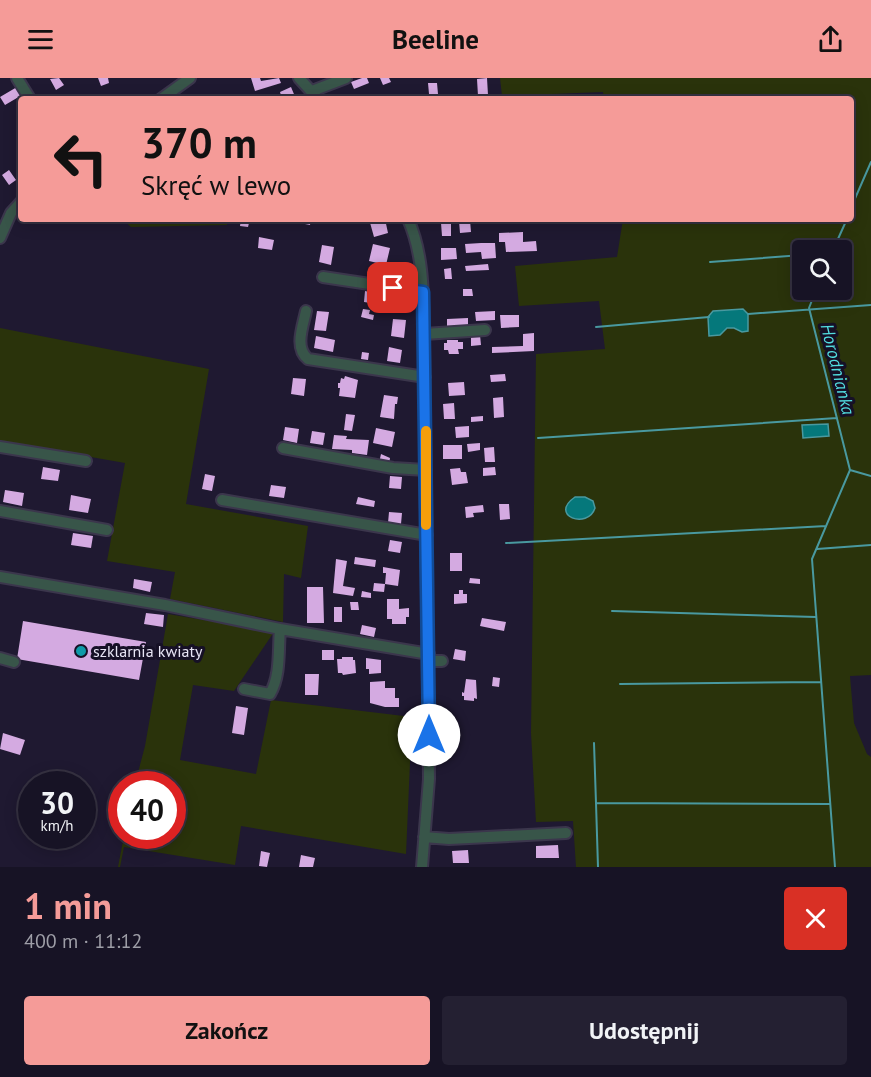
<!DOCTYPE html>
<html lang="pl">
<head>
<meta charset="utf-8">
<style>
  :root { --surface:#171325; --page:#242032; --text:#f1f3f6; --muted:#9e9ea7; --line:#363242; --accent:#f59b98 }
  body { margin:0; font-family:"PT Sans",sans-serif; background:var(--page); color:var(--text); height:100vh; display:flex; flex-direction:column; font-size:22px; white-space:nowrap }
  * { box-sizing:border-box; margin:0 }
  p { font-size:20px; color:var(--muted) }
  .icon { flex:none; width:33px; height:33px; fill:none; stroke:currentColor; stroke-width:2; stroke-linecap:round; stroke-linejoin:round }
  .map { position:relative; height:789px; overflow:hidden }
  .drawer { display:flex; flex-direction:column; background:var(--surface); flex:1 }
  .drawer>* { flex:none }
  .top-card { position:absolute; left:18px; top:18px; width:836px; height:126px; border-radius:6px; box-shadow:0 3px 15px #0003,0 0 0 2px var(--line); background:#f59b98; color:#111; overflow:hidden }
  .buttons { position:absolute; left:792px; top:162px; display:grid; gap:12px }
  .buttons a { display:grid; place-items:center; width:60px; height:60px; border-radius:6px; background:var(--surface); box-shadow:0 3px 15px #0003,0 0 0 2px var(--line); font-size:30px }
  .speed { position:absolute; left:18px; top:693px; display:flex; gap:12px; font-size:30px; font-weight:700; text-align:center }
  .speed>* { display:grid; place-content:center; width:78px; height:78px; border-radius:50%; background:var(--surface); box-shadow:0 3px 15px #0003,0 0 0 2px var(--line); line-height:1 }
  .speed small { font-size:15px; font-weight:400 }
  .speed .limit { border:9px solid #d22; background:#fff; color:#111 }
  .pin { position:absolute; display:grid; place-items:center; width:51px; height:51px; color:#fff; margin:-26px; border-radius:12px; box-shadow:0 3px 9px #0006 }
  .me { position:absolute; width:66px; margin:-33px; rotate:0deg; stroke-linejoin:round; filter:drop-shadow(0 0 4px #0008) }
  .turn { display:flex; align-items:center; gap:21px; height:126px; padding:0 24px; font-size:27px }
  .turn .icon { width:78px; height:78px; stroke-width:2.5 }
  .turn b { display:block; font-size:42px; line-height:51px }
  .round { display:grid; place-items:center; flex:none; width:63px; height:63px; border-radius:6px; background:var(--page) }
  .overview { display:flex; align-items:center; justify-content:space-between; height:102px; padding:0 24px }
  h1 { font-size:36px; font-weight:700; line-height:45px; color:var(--accent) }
  .primary-button { display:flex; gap:12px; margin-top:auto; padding:12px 24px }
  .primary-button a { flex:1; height:69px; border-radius:6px; background:var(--accent); color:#111; font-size:24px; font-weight:700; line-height:69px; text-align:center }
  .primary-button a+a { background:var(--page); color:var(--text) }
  header { display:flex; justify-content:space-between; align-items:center; height:78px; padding:0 24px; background:var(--accent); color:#111; font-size:27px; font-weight:700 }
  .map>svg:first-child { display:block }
</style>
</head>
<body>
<header><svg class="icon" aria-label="menu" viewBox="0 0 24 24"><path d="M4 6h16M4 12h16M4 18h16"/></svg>Beeline<svg class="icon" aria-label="share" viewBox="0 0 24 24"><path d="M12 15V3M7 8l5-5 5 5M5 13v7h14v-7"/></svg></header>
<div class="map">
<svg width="871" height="789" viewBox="0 0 871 789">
  <rect width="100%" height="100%" fill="#1f1931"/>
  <!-- green -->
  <path fill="#2a330b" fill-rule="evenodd" d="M500 0H871V597L850 598 854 645 867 676 871 679V789H576L573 743 536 744 531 655 536 276 605 271 599 223 519 228 515 188 617 179 623 141H850V21H604L603 14 502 18ZM802 172H842V212H802Z
    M122 141H227V147L131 149Z
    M0 250 209 291 186 426 308 448 301 500 284 496 283 544 170 521 175 494 107 483 125 385 0 363Z
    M168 536 274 554 234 613 193 607 180 682 256 696 271 622 412 639 406 776 241 748 235 787 124 769 120 789H118L124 758H172V706H135L145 668Z"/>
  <!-- water -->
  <path fill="#05787b" stroke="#4999a0" stroke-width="1.5" d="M743 231 748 236V253L742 254 734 250H727L720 257 709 258 708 239 713 233Z
    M828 346 829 358 803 360 802 347Z
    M575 419H585L593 423 595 430C588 452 548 438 575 419Z"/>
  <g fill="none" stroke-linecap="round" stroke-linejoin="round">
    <!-- stream -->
    <path stroke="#4999a0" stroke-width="2" d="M850 132 871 84
      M833 172 847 141
      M710 184 802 177
      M816 212 809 230 850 392 871 398
      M748 236 871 227
      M596 249 709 239
      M538 360 837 340
      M506 465 826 448
      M817 471 871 467
      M612 533 816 539
      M620 606 821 604
      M594 665 596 725
      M598 789 596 725 830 726
      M835 789 812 481 850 392"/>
  </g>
  <!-- building -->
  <path fill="#d4aae1" d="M59 0 64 7 56 12 50 1Z
    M98 0H108L109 5 101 8Z
    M251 0H260L261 3 279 0 281 5 255 13Z
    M362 0H367L369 5 354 11 351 4Z
    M380 0H389L391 4 383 7Z
    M487 0 488 17 478 18 477 1Z
    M428 5H437L438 16H429Z
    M17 9 22 17 5 27 0 19Z
    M291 9 296 21H282L280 14Z
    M9 92 16 102 9 107 2 97Z
    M241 141H250L248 149 240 148Z
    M294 141H311L310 147 295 144Z
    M369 141H385L388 155 374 159Z
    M470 142 471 154 460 155 459 143Z
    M441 145H451V158H442Z
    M523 154V164L536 163 537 173 506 174 505 164H499V155Z
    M259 159 274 162 272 172 258 170Z
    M481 165H495L496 180 482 181 481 174 466 175 465 166Z
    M373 166 390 170 386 187 369 183Z
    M322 167 334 169 331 187 319 184Z
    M441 170H456L457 181 441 182Z
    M488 186 489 192 466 193 465 188Z
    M451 190 452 201H445L444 191Z
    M463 211H472L473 218H463Z
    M365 213 379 216 377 226 364 224Z
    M388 219 397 220 395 231 386 230Z
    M363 231 370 232 369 236 374 237 373 242 361 239Z
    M317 233 329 234 326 253 314 252Z
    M495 233V242L476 243 475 234Z
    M500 237H519V249L501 250Z
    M468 240V249L447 250V241Z
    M393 241 406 242 404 260 391 258Z
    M534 255V273L492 275V269L523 268V256Z
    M471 257H480L481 267 471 268Z
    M316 258 335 262 333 274 314 270Z
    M447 262H458V264H463V271H458L459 276H449L448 272H444V265H447Z
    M389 269 402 272 400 285 387 283Z
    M362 274 369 275 368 282 361 281Z
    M505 296 506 303 491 304 490 297Z
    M345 298 358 302 355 320 339 318 340 310H338V305H340L341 300 344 301Z
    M293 300 306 301 304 318 291 316Z
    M464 304 465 317 449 318 448 305Z
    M384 317 398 319 397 326H395L394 341 380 339Z
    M503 319 504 339 494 340 493 320Z
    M454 325 455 341H444L443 326Z
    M346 336 355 337 352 353 344 352Z
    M483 338V343L471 344V339Z
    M469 348V359L456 360 455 349Z
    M285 349 299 351 297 365 283 362Z
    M376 350 395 354 392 369 373 365Z
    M312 353 325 355 323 367 310 365Z
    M334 357 347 358 346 361 369 362 367 377 352 375V372L332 371Z
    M480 365V372L468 374 467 366Z
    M443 367H462V381H443Z
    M494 369 495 384H485L484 370Z
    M381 376 390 380 389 386 379 385Z
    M43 389 60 392 58 403 41 401Z
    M495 389 496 397 483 398V390Z
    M460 390 461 394H466L468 405 452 407 450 391Z
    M205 396 215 398 212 413 202 411Z
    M390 398 402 399 401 411 389 410Z
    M271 407 286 409 284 420 269 418Z
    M5 412 24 415 22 428 3 424Z
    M71 417 91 421 88 435 69 432Z
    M358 419 375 423 374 429 356 426Z
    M499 426H509L510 441 500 442Z
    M483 427 484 434 473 435 474 439 466 440 465 429Z
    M389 434 402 435 401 446 388 445Z
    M73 455 93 458 91 470 71 467Z
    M390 462 402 464 400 475 388 473Z
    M450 475H462V493H450Z
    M355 479 376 482 375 489 354 486Z
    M336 481 347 483 343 508 355 510 353 518 333 515Z
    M383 489 400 492 398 508 385 506 386 495H383Z
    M470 500 480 501V506L469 505Z
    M134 501 152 504 150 514 133 510Z
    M374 505 385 506 384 514 373 513Z
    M307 509H323L324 545H307Z
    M459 512H463V516H467V525L454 526V516H459Z
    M362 513 371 515V520L361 519Z
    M387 521H399V531L409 530V539H406V546H392V541H387Z
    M350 524H358L359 532H351Z
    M334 529H342V544H334Z
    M146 535 164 537 163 549 144 546Z
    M482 540 506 544 504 553 480 548Z
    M23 543 146 564 139 602 17 581Z
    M362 547 376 550 374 559 360 556Z
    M455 571 466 573 465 583 453 581Z
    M322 572H334V582H322Z
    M342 579H353V582H355L356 595 343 597 342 595H338L337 581H342Z
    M366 580 381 582V595L369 596V591H366Z
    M305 596H319L318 617H305Z
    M493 599 500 600 499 609 492 608Z
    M466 601 476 602 477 621 474 620V623L464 622V618H462V614L464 615Z
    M385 603V610H395V620H399V629H385L370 625V604Z
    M236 628 248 630 244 657 232 655Z
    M3 655 25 662 20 677 0 671Z
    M82 725H88L85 738H82Z
    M558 767 559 780H536V768Z
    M468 772 469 785H453L452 773Z
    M261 773 270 775 267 789 259 788Z
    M301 777 315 780 313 789H299Z"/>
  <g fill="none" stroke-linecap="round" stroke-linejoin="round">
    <defs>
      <path id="minor" d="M17 0 30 21
        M299 0 318 21
        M312 13 346 0
        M161 21 190 0
        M408 141C424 177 423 217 424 256L429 701 422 789
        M0 160 11 135 21 124
        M323 199 423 214
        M306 233C303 248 294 270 308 281L425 299
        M424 256 485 252
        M0 369 86 383
        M283 370 393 390 426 392
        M222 422 427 457
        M0 433 107 452
        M0 499 165 527 280 551 429 576
        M0 580 14 584
        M429 583H442
        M244 611 270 616C281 597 278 572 280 551
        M424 759 449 761 566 755"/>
    </defs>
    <!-- minor casing -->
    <use href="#minor" stroke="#3b364c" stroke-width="14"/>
    <!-- minor -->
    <use href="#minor" stroke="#385549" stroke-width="10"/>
  </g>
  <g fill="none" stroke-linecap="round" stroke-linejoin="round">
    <defs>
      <path id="route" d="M393 210 423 214 429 657"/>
    </defs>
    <!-- route casing -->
    <use href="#route" stroke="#114b97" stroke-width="15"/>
    <!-- route -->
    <use href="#route" stroke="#1a73e8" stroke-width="10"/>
    <!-- slow -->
    <path stroke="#f59e0b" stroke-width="10" d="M426 353V447"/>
  </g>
  <!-- markers -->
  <circle fill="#0f9aa8" stroke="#161026" stroke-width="2" cx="81" cy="573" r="6"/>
  <g text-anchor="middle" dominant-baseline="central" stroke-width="6" stroke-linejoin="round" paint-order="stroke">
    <!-- poi labels -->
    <g font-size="16" fill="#e8e5f5" stroke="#161026" text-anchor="start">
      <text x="93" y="573">szklarnia kwiaty</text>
    </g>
    <!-- water labels -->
    <g font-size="18" font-style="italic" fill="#52dcdf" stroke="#161026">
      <text transform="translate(838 291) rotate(76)">Horodnianka</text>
    </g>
  </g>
</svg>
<div class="buttons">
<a><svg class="icon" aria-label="search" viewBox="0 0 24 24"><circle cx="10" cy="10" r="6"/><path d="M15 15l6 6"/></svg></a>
</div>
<div class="speed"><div>30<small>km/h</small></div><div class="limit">40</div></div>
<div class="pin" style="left:393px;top:210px;background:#d93025"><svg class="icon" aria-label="arrive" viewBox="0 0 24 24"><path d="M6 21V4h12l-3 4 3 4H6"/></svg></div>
<svg class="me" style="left:429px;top:657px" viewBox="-20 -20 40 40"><circle r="19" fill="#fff"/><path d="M0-13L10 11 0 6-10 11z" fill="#1a73e8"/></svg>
<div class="top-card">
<div class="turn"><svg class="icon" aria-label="left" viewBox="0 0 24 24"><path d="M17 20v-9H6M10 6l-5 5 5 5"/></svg><div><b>370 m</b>Skręć w lewo</div></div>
</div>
</div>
<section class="drawer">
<div class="overview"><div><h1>1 min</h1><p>400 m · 11:12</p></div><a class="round" style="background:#d93025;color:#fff"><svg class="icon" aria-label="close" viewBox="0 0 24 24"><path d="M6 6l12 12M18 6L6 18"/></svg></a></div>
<div class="primary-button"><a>Zakończ</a><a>Udostępnij</a></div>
</section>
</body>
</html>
